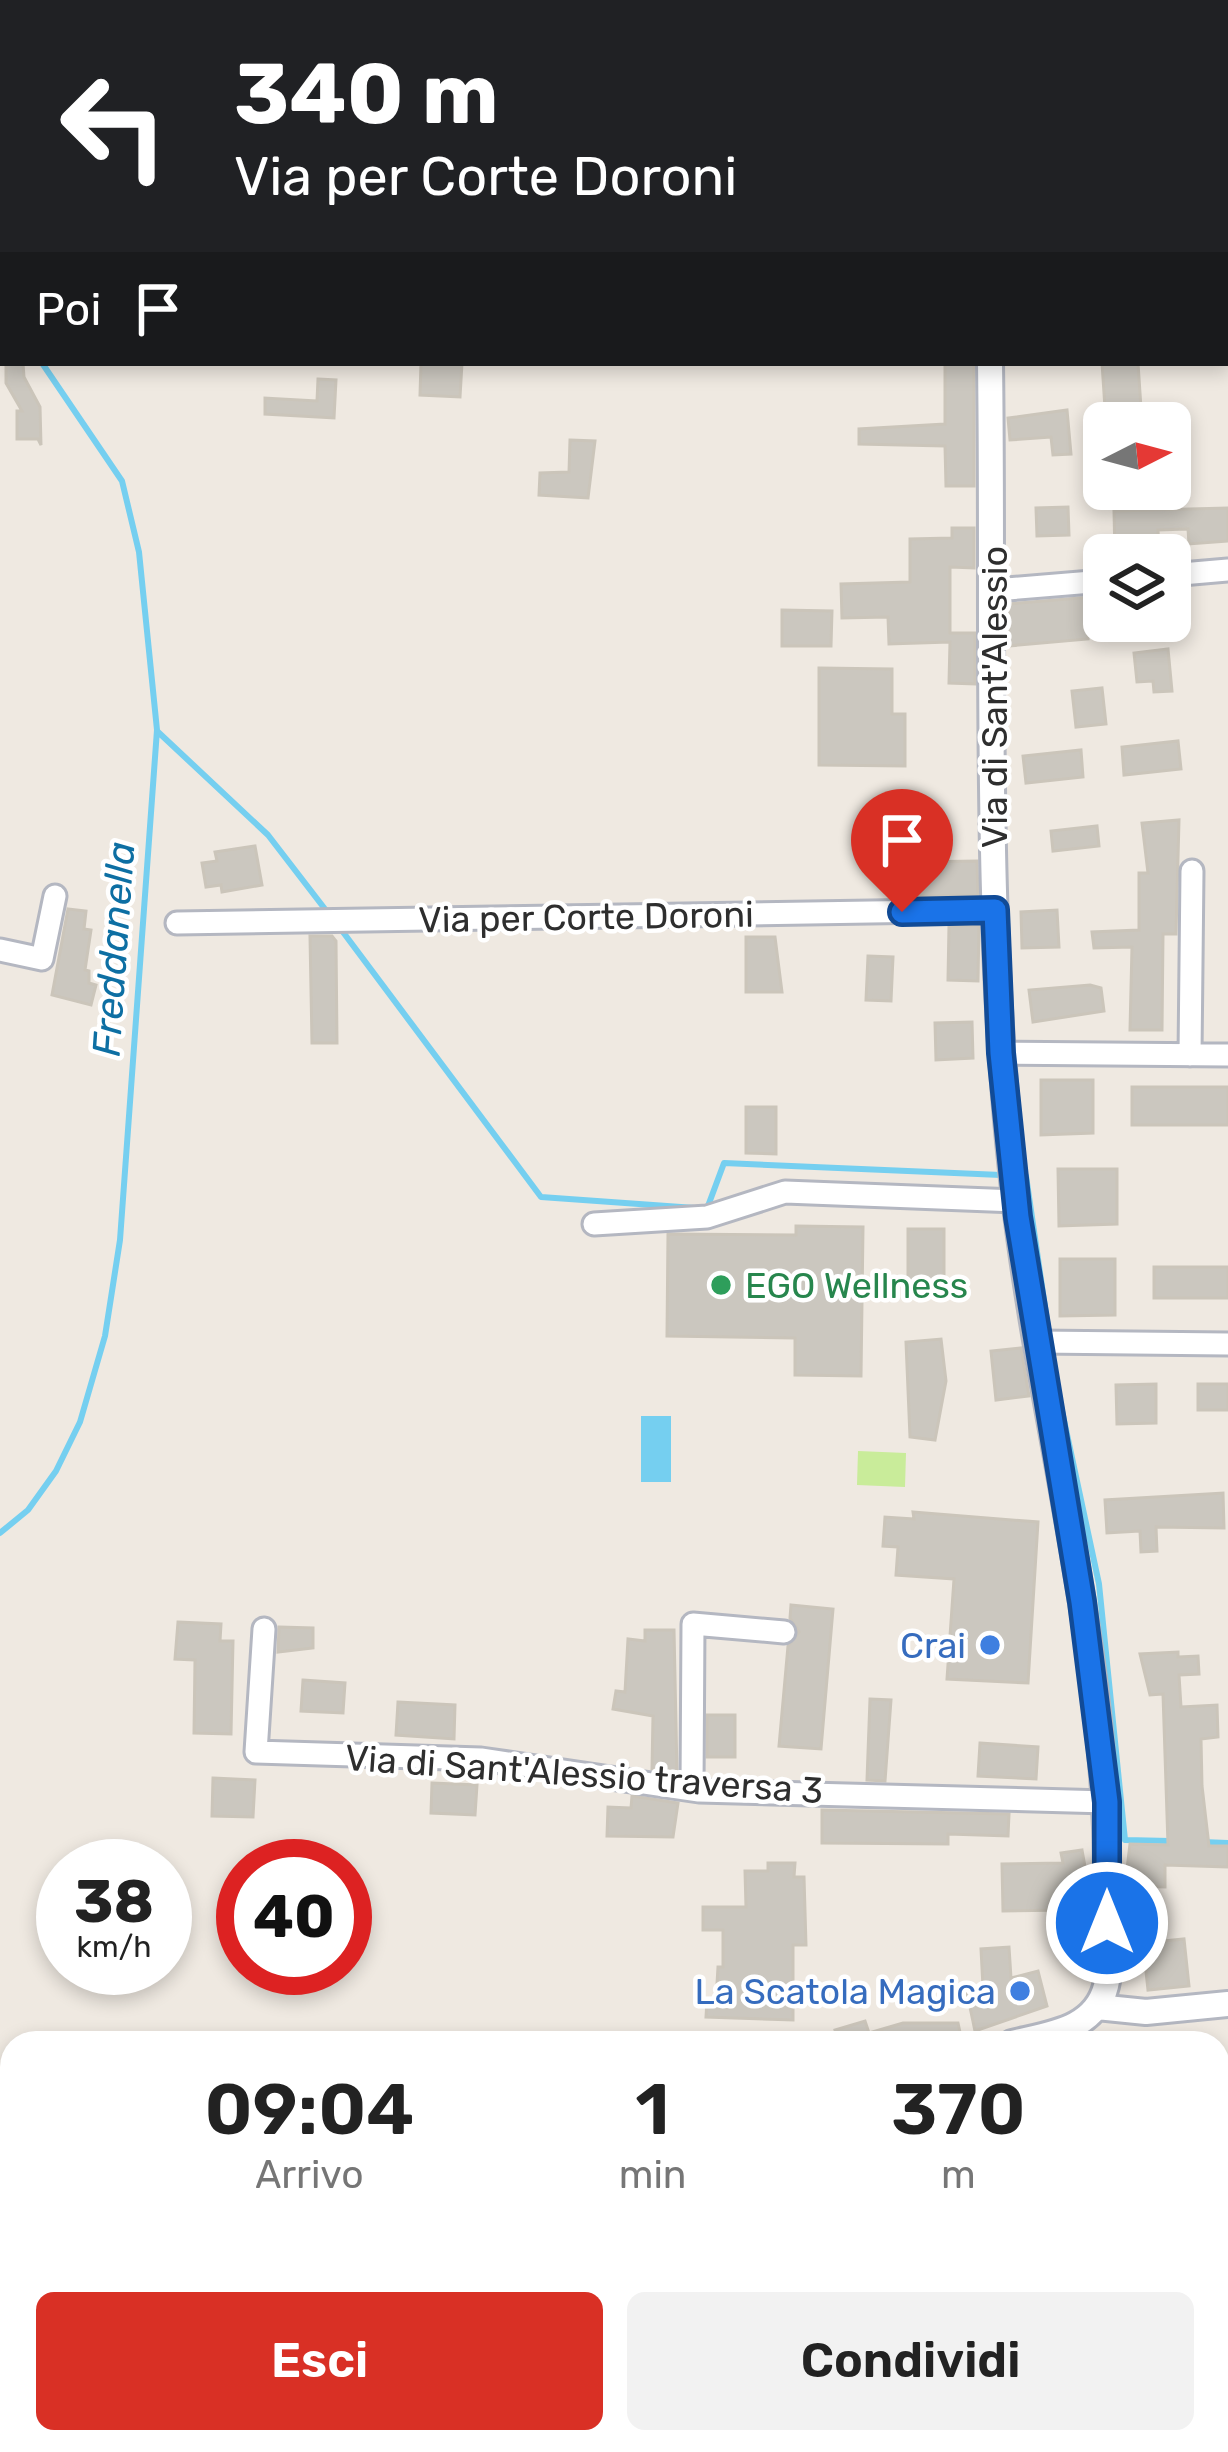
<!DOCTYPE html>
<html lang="it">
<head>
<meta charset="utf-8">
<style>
  :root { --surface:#fff; --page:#f2f2f2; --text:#222; --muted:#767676; --accent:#d93025 }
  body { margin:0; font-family:Rubik,sans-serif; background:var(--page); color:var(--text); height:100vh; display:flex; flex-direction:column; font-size:45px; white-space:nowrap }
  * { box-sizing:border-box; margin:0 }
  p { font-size:39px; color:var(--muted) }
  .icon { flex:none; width:66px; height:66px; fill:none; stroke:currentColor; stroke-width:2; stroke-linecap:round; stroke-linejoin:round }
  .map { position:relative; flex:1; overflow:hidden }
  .drawer { position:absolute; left:0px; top:2031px; width:1230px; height:423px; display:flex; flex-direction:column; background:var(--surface); border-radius:36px 36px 0 0; box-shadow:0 6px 18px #0003 }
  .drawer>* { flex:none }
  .banner { position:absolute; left:0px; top:0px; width:1230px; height:366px; box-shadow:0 6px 18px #0003; background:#202124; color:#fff; overflow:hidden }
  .needle { width:78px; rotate:84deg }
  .buttons { position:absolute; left:1083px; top:402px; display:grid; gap:24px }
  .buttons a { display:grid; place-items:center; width:108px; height:108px; border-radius:18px; background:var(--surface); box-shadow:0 6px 18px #0003; font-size:60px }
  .speed { position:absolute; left:36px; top:1839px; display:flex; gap:24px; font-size:60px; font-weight:700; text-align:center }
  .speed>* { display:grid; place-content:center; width:156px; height:156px; border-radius:50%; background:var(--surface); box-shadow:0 6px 18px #0003; line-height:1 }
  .speed small { font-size:30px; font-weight:400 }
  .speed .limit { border:18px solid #d22; background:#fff; color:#111 }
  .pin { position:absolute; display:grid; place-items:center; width:102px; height:102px; color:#fff; margin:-123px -51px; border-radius:50% 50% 50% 0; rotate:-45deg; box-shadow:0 0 12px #0007 }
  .pin .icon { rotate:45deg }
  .me { position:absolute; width:132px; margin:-66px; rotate:0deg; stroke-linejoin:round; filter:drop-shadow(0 0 9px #0008) }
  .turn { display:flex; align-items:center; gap:42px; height:252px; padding:0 36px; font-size:54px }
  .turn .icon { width:156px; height:156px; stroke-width:2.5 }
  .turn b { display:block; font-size:84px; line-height:102px }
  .then { display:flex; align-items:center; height:114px; padding:0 36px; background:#0003; gap:24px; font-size:45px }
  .eta { display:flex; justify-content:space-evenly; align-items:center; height:204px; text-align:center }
  .eta b { font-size:72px; font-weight:600; line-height:84px }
  .action { display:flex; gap:24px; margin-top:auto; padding:24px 36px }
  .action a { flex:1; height:138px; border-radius:18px; background:var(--accent); color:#fff; font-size:48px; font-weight:600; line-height:138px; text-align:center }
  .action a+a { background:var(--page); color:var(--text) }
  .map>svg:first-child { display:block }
</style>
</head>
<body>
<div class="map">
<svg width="1228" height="2452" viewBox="0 0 1228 2452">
  <rect width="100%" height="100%" fill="#efe9e1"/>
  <!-- pitch -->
  <path fill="#c9ec9a" d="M858 1451 906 1453 905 1487 857 1485Z"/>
  <!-- water -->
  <path fill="#75cff0" d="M641 1416H671V1482H641Z"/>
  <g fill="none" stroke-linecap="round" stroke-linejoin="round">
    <!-- stream -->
    <path stroke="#75cff0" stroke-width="6" d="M59 0V3
      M157 731 268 835 328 913
      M340 928 541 1197 695 1208
      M1026 1176 1056 1383 1099 1584 1125 1840 1170 1841
      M708 1206 724 1163 1001 1175
      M0 1533 28 1510 56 1471 80 1422 105 1336 120 1240 157 730 139 552 122 481 42 363
      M1202 1842 1228 1843"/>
  </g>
  <!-- building -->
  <path fill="#cbc7bf" stroke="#cbc5ba" stroke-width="3" d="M6 363H23L24 377 40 407 41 445 38 439H17V411H22L6 383Z
    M421 363H462L460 397 420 395Z
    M945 363H974V486H946L945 446 859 444V429L945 424Z
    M1102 363H1138L1142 423H1106Z
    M318 379 336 380 334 418 265 414V398L317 401Z
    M1067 410 1071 454 1053 455 1051 437 1010 440 1008 418Z
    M570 440 595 441 588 498 539 495 540 473 569 472Z
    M1068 507 1069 535 1037 536 1036 508Z
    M1228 508V541L1189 544 1188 529 1158 530 1159 555H1115L1114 511Z
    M952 528H974V568L950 567V633H975V684L949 683 950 642 889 644 888 617 842 618 841 584 910 582V539L952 538Z
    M1104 596V614L1086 615 1088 639 1008 646V604Z
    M782 610 832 611 831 646H782Z
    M1168 649 1172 691 1154 692 1153 681 1137 682 1134 653Z
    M819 668 892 669V714H905V766L819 765Z
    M1102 688 1106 724 1076 727 1072 691Z
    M1178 741 1181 769 1124 775 1122 747Z
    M1081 750 1083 777 1026 783 1023 756Z
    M1179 820 1176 934H1163L1162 1030H1130L1132 947 1094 948 1092 932 1139 930V873H1148L1142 823Z
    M1097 826 1099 846 1053 851 1051 831Z
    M255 846 262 885 222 892 221 885 206 887 202 863 217 861 215 852Z
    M977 861 978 895 914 896V862Z
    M68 909 86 911 84 929 91 930 85 970 89 971V983L96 985 91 1005 52 995Z
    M1057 910 1059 947 1022 948 1021 912Z
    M979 925 978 981 948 980 949 926Z
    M310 936H332L336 941 337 1043H312Z
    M746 937H775L782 992H746Z
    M868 956 893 957 891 1001 866 1000Z
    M1090 985 1101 988 1104 1011 1033 1022 1029 990Z
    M972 1022 973 1058 936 1060 935 1023Z
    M1041 1080H1093V1133L1041 1135Z
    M1132 1087H1228V1125H1132Z
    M746 1107H776V1154L746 1153Z
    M1058 1169H1117V1224L1059 1226Z
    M796 1226 863 1227 861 1376 795 1375V1338L667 1336 668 1234 796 1235Z
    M908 1229H944V1296L908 1295Z
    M1060 1259H1115V1315L1060 1316Z
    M1154 1267H1228V1298H1154Z
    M941 1339 946 1381 935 1440 910 1437 906 1342Z
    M1021 1348 1029 1396 996 1400 991 1351Z
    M1156 1384V1423L1117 1424 1116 1385Z
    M1198 1384H1228V1410H1198Z
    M1223 1493 1224 1528 1156 1527 1157 1551 1141 1552 1140 1531 1107 1533 1105 1500Z
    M913 1512 1038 1522 1028 1683 947 1679 954 1579 896 1575 898 1547 883 1546 885 1517 914 1519Z
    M791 1605 833 1609 821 1749 779 1746 788 1646 799 1632 790 1618Z
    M178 1622 221 1624 220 1641H233L231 1734 194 1733 195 1660 175 1659Z
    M279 1627 313 1628V1648L278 1652Z
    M645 1630H674L677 1773 652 1769 653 1716 613 1709 616 1691 625 1692 628 1639 645 1641Z
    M1178 1652V1657L1198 1656 1199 1674 1179 1675 1181 1707 1217 1705 1218 1737 1201 1739 1202 1786 1209 1846H1228V1867L1165 1865V1887L1125 1886 1130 1844 1168 1845 1163 1694 1150 1695 1140 1654Z
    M303 1680 345 1683 343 1713 301 1711Z
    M870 1699 891 1700 885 1781 867 1780Z
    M398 1702 455 1705 454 1739 396 1735Z
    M707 1715H735V1757H707Z
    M980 1743 1038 1747 1036 1779 978 1776Z
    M213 1778 255 1780 253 1817 212 1816Z
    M432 1783 477 1785 475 1815 431 1813Z
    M632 1796 678 1803 673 1837 607 1836 608 1807 631 1808Z
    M822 1810 1009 1814 1008 1836 948 1834V1844L822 1843Z
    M1082 1850 1091 1900 1093 1961 1069 1962 1068 1910 1003 1911 1002 1864 1063 1863 1061 1853Z
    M768 1863H795L794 1877H804L806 1945H793V2020L706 2017 707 2000H716L718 1967H723V1930H703V1907H746L745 1871H768Z
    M1184 1939 1189 1986 1148 1990 1143 1943Z
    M1009 1947 1011 1978 1038 1971 1047 2006 975 2031 967 1993 983 1987 981 1949Z
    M865 2021 869 2033 903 2023H958L961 2037 939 2043H839L835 2030Z"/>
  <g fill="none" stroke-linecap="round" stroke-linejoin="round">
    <defs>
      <path id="minor" d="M1227 9H1228
        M1227 289H1228
        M0 326 3 323
        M1170 575 1228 570
        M995 590 1104 581
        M177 923 995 910
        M0 950 42 959 55 896
        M1001 1053 1228 1055
        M1190 1055 1192 871
        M594 1224 707 1217 785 1192 1016 1201
        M1038 1342 1228 1344
        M264 1629 256 1752 481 1759 699 1791 1107 1802
        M692 1787 693 1624 784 1632
        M0 2382 12 2383
        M275 2442V2452
        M947 2452 948 2442"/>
      <path id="tertiary" d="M1200 3 1202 0
        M990 363C994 646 982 932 1017 1214 1045 1435 1107 1653 1107 1877 1107 1911 1114 1953 1106 1986 1095 2030 1049 2034 1012 2043
        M1097 2007 1146 2012 1228 2004
        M776 2452V2442"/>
    </defs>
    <!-- minor casing -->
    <use href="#minor" stroke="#b4b7c1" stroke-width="27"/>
    <!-- tertiary casing -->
    <use href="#tertiary" stroke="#b4b7c1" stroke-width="30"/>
    <!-- minor -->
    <use href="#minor" stroke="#fff" stroke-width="21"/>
    <!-- tertiary -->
    <use href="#tertiary" stroke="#fff" stroke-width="24"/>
  </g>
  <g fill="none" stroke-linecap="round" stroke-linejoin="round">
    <defs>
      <path id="route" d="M902 912 995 910 1001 1053 1018 1217 1082 1602 1107 1802V1923"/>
    </defs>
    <!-- route casing -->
    <use href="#route" stroke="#114b97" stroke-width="30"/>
    <!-- route -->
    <use href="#route" stroke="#1a73e8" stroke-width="21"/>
  </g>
  <!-- markers -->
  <circle fill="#2e9e5b" stroke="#fff" stroke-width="4.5" cx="721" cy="1285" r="12"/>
  <g fill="#3f7fe0" stroke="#fff" stroke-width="4.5">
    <circle cx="990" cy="1645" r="12"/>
    <circle cx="1020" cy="1991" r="12"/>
  </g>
  <g text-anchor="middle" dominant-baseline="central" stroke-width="9" stroke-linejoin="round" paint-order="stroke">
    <!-- street labels -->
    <g font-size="36" fill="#2e2e2e" stroke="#fff">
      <text transform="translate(994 697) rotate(-90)">Via di Sant'Alessio</text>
      <text transform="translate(586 917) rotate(-1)">Via per Corte Doroni</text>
      <text transform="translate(584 1774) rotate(4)">Via di Sant'Alessio traversa 3</text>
    </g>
    <!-- leisure labels -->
    <g font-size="36" fill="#27864d" stroke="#fff" text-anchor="start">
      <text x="745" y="1285">EGO Wellness</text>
    </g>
    <!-- shop labels -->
    <g font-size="36" fill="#366cbe" stroke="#fff" text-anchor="end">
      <text x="966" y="1645">Crai</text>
      <text x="996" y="1991">La Scatola Magica</text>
    </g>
    <!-- water labels -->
    <g font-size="39" font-style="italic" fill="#0d6fa3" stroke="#fff">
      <text transform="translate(114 949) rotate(-86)">Freddanella</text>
    </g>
  </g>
</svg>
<div class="buttons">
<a><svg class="needle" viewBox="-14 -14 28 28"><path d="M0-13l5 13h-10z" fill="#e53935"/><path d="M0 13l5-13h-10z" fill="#767676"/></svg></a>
<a><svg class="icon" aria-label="layers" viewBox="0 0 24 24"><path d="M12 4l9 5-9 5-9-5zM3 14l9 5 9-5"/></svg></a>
</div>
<div class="speed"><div>38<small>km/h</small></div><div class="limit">40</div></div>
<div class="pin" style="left:902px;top:912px;background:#d93025"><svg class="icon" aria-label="arrive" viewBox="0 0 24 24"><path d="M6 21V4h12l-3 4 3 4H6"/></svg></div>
<svg class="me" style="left:1107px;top:1923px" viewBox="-20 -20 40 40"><circle r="17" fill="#1a73e8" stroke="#fff" stroke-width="3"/><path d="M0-11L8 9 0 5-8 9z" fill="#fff"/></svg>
<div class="banner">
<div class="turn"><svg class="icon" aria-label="left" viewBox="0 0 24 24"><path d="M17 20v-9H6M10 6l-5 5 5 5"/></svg><div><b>340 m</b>Via per Corte Doroni</div></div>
<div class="then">Poi<svg class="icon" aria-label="arrive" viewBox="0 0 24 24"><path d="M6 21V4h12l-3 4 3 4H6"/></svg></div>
</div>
<section class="drawer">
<div class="eta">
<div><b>09:04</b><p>Arrivo</p></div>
<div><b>1</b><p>min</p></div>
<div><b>370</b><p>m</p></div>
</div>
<div class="action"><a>Esci</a><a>Condividi</a></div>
</section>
</div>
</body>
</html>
